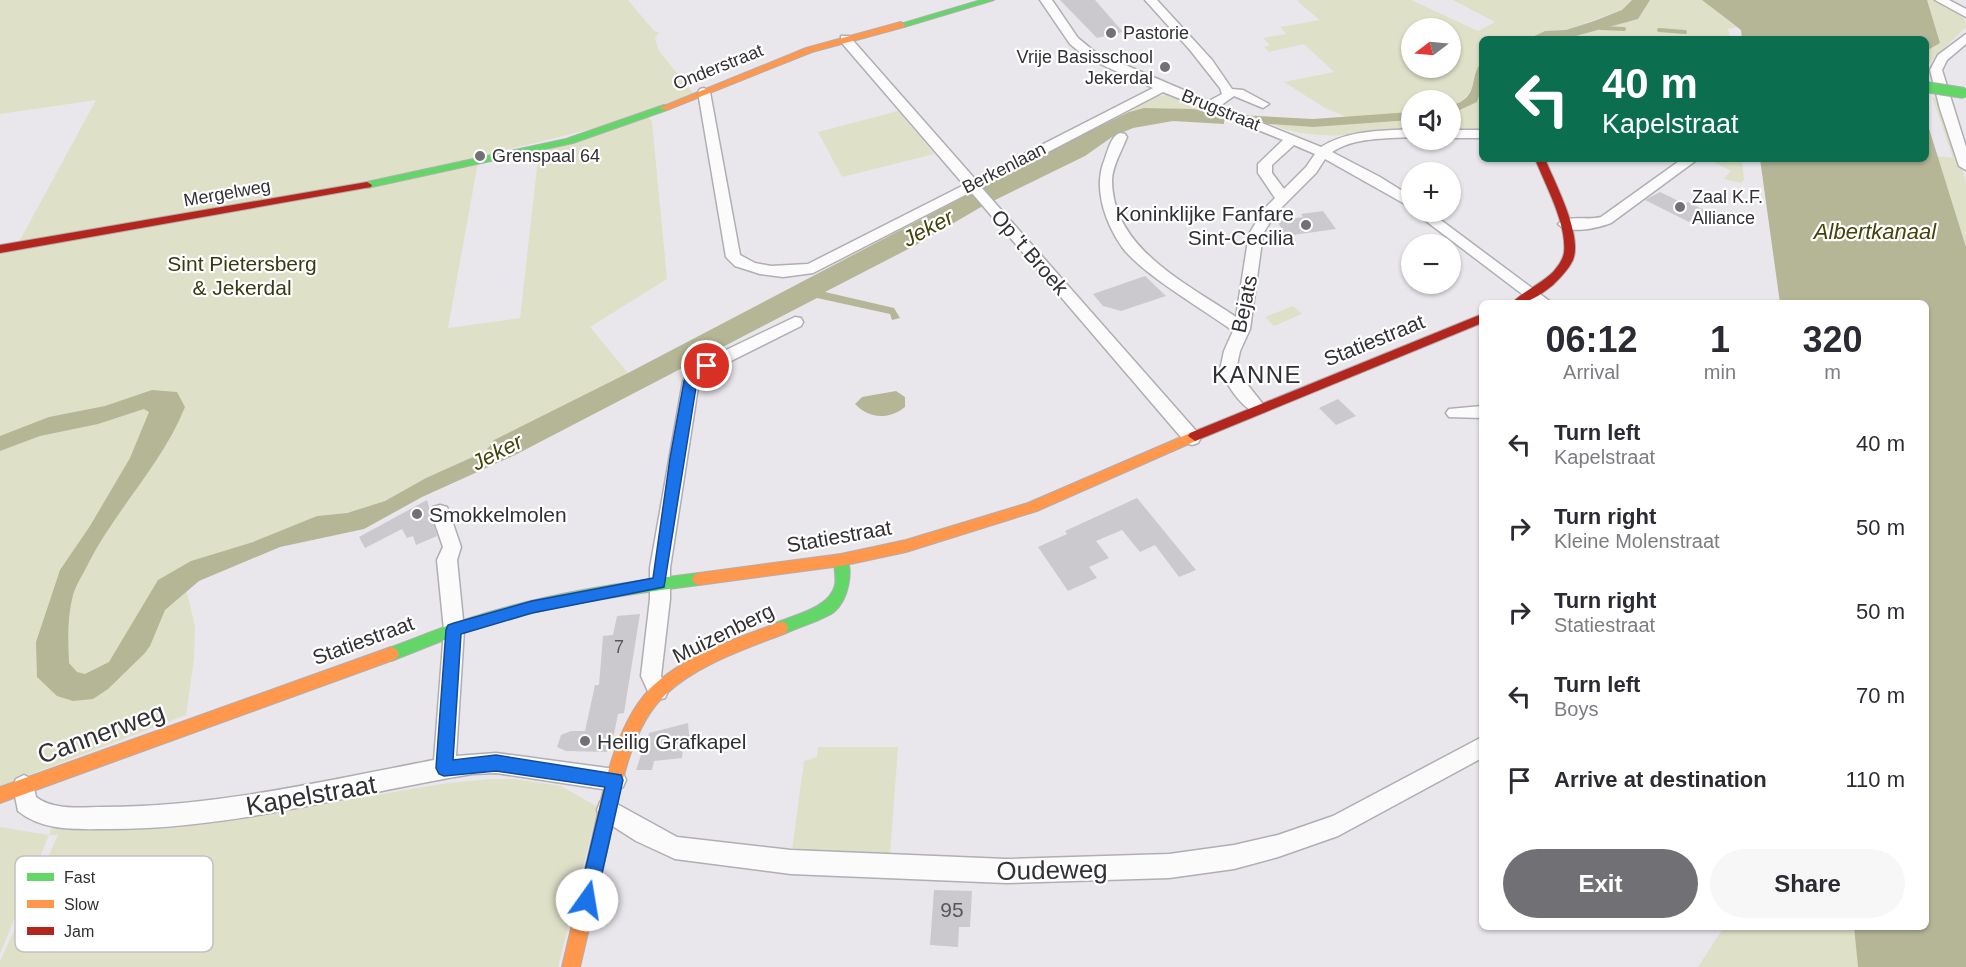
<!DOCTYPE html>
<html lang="en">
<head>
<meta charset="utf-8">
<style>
  :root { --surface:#fff; --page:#f7f7f7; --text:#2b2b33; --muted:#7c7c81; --accent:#717074 }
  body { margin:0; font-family:Arial,sans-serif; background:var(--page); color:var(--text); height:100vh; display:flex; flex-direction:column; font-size:22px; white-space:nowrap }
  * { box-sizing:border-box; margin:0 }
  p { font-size:20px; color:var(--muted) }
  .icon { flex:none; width:33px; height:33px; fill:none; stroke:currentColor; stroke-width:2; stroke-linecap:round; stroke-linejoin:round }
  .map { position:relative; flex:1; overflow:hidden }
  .side { position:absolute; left:1479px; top:300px; width:450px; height:630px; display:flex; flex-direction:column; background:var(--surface); border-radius:9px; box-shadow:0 2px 4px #0004 }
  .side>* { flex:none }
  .top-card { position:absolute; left:1479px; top:36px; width:450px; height:126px; border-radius:9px; box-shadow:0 2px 4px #0004; background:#0b6e4f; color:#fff; overflow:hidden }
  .needle { width:39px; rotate:254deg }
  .tools { position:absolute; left:1401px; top:18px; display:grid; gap:12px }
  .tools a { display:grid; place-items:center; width:60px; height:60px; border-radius:50%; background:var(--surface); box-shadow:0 2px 4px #0004; font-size:30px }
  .pin { position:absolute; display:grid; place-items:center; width:51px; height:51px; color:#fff; margin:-26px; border:3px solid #fff; border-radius:50%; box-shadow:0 2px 6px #0007 }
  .me { position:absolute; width:66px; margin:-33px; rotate:13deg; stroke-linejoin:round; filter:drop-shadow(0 0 4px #0008) }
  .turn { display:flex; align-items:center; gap:21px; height:126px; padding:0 24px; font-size:27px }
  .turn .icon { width:78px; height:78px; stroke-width:2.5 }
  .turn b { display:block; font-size:42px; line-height:51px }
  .eta { display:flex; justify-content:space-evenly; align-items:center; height:102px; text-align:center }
  .eta b { font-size:36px; font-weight:800; line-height:42px }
  .button { display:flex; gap:12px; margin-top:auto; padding:12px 24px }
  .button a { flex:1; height:69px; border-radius:36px; background:var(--accent); color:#fff; font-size:24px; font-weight:800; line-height:69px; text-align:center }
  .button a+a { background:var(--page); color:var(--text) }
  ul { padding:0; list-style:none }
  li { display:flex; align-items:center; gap:18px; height:84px; padding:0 24px }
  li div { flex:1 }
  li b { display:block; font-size:22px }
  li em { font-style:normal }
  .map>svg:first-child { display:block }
</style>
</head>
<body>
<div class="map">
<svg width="1966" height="967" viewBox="0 0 1966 967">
  <rect width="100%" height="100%" fill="#e9e7ec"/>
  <!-- green -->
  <path fill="#dfe0c8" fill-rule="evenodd" d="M0 0H628L654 31 659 32 655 38 659 51 693 93 623 121 479 157 448 328 520 318 539 150 648 117 652 122 667 279 590 327 628 373 494 440 486 451 426 478 385 501 346 513 317 516 253 542 201 558 184 591 186 589 195 626 194 659 186 715 0 786V245L19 242 96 100 0 114Z
    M1300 0H1411L1478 31 1495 22 1453 0H1632L1622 10 1566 30 1545 31 1528 39H1482V62C1467 78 1482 92 1453 106H1451L1450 100H1412L1411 112 1349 118 1325 108 1284 82 1334 72 1304 44 1269 52 1264 47 1270 45 1263 38 1286 34 1280 27 1320 20 1297 1ZM1412 28H1450V68H1412Z
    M1650 0H1702L1736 27 1728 29 1730 39H1565L1638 19Z
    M1927 0H1935L1962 17 1965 20 1966 27 1927 65 1926 51 1940 43Z
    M1482 87V128L1465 132H1451L1450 114 1477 102Z
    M1172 94 1211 110 1144 108 1129 112 1154 97Z
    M1932 97 1938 98 1966 181V247L1937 156 1953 158Z
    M898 111 934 154 842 177 818 132Z
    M1411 120 1412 130C1363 132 1317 144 1271 124L1313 127Z
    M1708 159H1742L1744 180 1741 183 1723 179 1731 171Z
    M1293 306 1302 314 1274 326 1265 317Z
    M818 747H898L890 855 792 850 804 761 817 757Z
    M491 779H515L561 786 598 807 558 967H0V961L58 835H49L0 954V827L49 835 53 823 164 827 208 823 448 783Z
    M1724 927H1854L1858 967H1698Z"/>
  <!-- water -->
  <path fill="#b4b696" d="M1632 0H1650L1638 19 1565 39H1528L1545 31 1566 30 1594 21 1622 10Z
    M1702 0H1927L1940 43 1926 51V39H1742L1741 30Z
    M1482 62V87L1477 102 1451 114V106C1482 96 1467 78 1482 62Z
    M1144 108 1193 109 1220 114 1313 119 1411 112V120L1313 127 1224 121V124L1173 121 1133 128 1112 137 1085 156 981 207 916 245 825 292 894 308 900 318 892 320 890 314 817 298 515 455 422 497 364 529 280 547 199 581 165 610 150 646 144 654 108 689 93 699 73 701 57 696 37 677 36 642 60 570 90 526 130 458 149 412 144 409 98 424 40 436 0 451V436L49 417 105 406 152 390 177 392 185 407C162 464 117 508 89 562 84 573 76 584 73 595 67 618 68 640 69 663L77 672 85 674 109 662 158 580 191 561 253 542 317 516 347 513 385 501 426 478 486 451 494 440 628 373 1076 138 1129 112Z
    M1926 119 1966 247V967H1858L1854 927H1926V303H1780L1760 159H1926Z
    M896 391 905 397V407C889 420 869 419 855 404L862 397Z"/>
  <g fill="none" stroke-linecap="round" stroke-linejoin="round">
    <!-- stream -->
    <path stroke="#b4b696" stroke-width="4" d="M1601 28 1624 29
      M1659 30 1685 32"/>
  </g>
  <!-- building -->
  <path fill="#cbc9ce" d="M1060 0H1095L1123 32 1097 38Z
    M1660 192 1685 204 1688 202 1706 211 1689 222 1645 200Z
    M1323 211 1336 229 1286 236 1277 221 1303 217 1301 214Z
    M1145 276 1166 296 1121 311 1103 306 1093 294Z
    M1338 399 1356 416 1336 425 1319 408Z
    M1137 498 1196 570 1179 577 1155 545 1140 552 1122 530 1096 541 1109 558 1089 567 1097 578 1068 591 1038 547 1067 534 1065 531Z
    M427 500 437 536 416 545 413 536 407 538 402 529 365 548 359 537Z
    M640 614 624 713 618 714 614 734 607 752 566 751 557 747 561 735 571 731H585L595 685H599L603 636 613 635 617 616Z
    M688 723 690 744 683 745 682 758 654 761 652 770H636L642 752H645L649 733Z
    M934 890 972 891 970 927H959L958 947 930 945Z"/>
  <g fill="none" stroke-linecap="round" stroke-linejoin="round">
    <defs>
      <path id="street" d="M1040 0H1052L1078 38 1095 52 1209 101 1222 94 1220 88 1190 50 1145 0H1157L1212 60 1232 89 1243 90 1269 104 1263 108 1234 96 1220 106 1321 147C1348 130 1380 131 1412 129V137C1384 139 1355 137 1332 152L1380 177 1412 197V208L1325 159 1316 173 1275 214 1263 234 1250 329 1240 351 1236 370 1266 408 1264 412C1246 418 1227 384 1220 370L1224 351 1233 331C1203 309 1143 275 1122 247 1106 224 1094 191 1103 164 1107 155 1110 136 1120 133L1125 134 1127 137C1122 150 1112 167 1112 180 1112 249 1188 284 1236 317L1249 234 1264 209 1275 198 1258 173V164L1283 140 1163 92 981 187 1198 433 1201 438 1198 443 1192 445 1186 443 971 192 813 273 783 277 760 274 735 266 726 257 698 92 700 89 704 88 710 92 740 255 755 263 771 266 808 264 964 185 841 42V36H849L975 179 1153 88 1087 58 1070 44ZM1294 145 1315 154 1306 167 1284 189 1272 173V165Z
        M1935 0H1949L1966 9V17Z
        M1966 34V44L1947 60 1942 70 1966 147V170L1959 166 1940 109 1930 70 1938 55Z
        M1450 130H1482V138H1450Z
        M1682 159H1698L1611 223C1598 228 1568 235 1558 224 1567 214 1588 221 1601 217Z
        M1414 212H1430L1552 303H1534Z
        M795 317 801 318 803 322 801 326 713 370 699 381 670 568V599L661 676 668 691 665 698 658 700 651 698 641 676 650 599V568L683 381 690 369 701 362Z
        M1482 406V418L1449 417 1446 413 1449 409Z
        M440 505 447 507 449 512 461 547 457 560 464 630 456 756 496 753 615 769 623 773 626 780 623 787 615 791 496 773 472 774C351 794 234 829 110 829 79 829 44 832 18 811L13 786 16 779 24 775 32 779 36 797C54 811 83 807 103 807 216 807 324 781 434 760L444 630 437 560 443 547 431 512 433 507Z
        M1482 737V758L1338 836 1278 857 1234 869 1169 878 1006 883 791 874 675 859 636 841 600 818 597 810 600 802 608 799 677 837 791 850 1006 859 1169 854 1234 845 1278 835 1333 816Z"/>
      <path id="fast" d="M981 0H994L904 27 897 25Z
        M664 105 667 106V110L573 143 367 188 362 185 367 182 566 139Z
        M841 554 846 556C854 572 848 600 834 612 823 620 799 627 786 633L781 634 776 633 774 628 776 623C794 615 830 608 835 585 837 575 832 565 836 556Z
        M699 573 704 575 706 579 704 583 699 585C628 594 555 605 486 625 454 635 423 649 391 661L386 659 383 654 386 649C419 637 452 623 486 613 555 592 627 582 699 573Z"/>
      <path id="slow" d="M901 22 905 25 904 27 812 52 667 110 659 108 806 48Z
        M1195 431 1200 433 1202 436 1200 439 1037 511 906 552 841 566 699 585 694 583 692 579 694 575 699 573 841 554 906 540 1028 503Z
        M781 622 786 623 788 628 786 633C745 649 698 664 665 695 627 731 618 802 607 851 598 890 589 928 580 967H562C571 929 580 890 589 852 601 800 614 720 655 684 689 654 738 637 781 622Z
        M391 647 396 649 399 654 396 659 0 803V787Z"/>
      <path id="jam" d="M1535 159H1545C1555 183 1583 235 1573 260 1569 269 1560 278 1553 285 1539 296 1530 303 1512 303 1523 291 1541 284 1553 272 1558 266 1563 260 1564 252 1567 224 1545 184 1535 159Z
        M367 182 372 185 371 187 0 253V245Z
        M1482 314V323L1200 439 1195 441 1188 436 1190 433Z"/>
    </defs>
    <!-- street casing -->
    <use href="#street" stroke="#b0aeb2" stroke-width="3"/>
    <!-- fast casing -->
    <use href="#fast" stroke="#b0aeb2" stroke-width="2"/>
    <!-- slow casing -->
    <use href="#slow" stroke="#b0aeb2" stroke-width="2"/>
    <!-- jam casing -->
    <use href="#jam" stroke="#b0aeb2" stroke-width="2"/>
    <!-- street -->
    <use href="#street" fill="#fcfbfc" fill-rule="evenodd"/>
    <!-- fast -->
    <use href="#fast" fill="#63d668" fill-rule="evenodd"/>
    <!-- slow -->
    <use href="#slow" fill="#ff974d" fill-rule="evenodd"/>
    <!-- jam -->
    <use href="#jam" fill="#b3261e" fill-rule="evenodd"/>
    <defs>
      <path id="fast-bridge" d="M1926 87 1964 93"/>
    </defs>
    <!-- fast-bridge casing -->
    <use href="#fast-bridge" stroke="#b0aeb2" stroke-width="12" stroke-linecap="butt"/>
    <!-- fast-bridge -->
    <use href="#fast-bridge" stroke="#63d668" stroke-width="10"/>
  </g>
  <!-- route -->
  <path fill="#1a73e8" stroke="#114b97" stroke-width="1.5" d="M707 362 713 366 697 381 664 587 532 613 461 634 453 760 496 755 621 775 623 780 596 900 593 906 587 909 580 906 578 900 605 787 496 771 444 776 439 774 436 768 446 630 448 625 454 623 532 601 653 578 670 458 684 381 691 370Z"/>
  <!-- markers -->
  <g fill="#717074" stroke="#fff" stroke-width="2">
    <circle cx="1111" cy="33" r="6"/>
    <circle cx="1165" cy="67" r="6"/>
    <circle cx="480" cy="156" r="6"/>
    <circle cx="1680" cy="207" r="6"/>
    <circle cx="1306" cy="225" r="6"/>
    <circle cx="417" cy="514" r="6"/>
    <circle cx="585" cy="741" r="6"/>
  </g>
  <g text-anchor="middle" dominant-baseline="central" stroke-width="4.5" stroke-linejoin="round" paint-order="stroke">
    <!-- far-poi labels -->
    <g font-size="18" fill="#313034" stroke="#fff" text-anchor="start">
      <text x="1123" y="33">Pastorie</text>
      <text x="1153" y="57" text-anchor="end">Vrije Basisschool<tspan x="1153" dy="21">Jekerdal</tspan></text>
      <text x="492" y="156">Grenspaal 64</text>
      <text x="1692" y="197">Zaal K.F.<tspan x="1692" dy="21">Alliance</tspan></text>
    </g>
    <!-- far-street labels -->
    <g font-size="18" fill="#313034" stroke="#fff">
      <text transform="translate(718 67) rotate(-22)">Onderstraat</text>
      <text transform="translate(1221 110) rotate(22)">Brugstraat</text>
      <text transform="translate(1004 168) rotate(-27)">Berkenlaan</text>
      <text transform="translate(227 193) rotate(-10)">Mergelweg</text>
    </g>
    <!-- number labels -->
    <g font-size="18" fill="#58565a">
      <text x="619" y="647">7</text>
    </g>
    <!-- poi labels -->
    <g font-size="21" fill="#313034" stroke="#fff" text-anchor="start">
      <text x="1294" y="213" text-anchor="end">Koninklijke Fanfare<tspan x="1294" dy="24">Sint-Cecilia</tspan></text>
      <text x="429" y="514">Smokkelmolen</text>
      <text x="597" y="741">Heilig Grafkapel</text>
    </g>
    <!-- street labels -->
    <g font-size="21" fill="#313034" stroke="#fff">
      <text transform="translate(1030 252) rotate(49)">Op 't Broek</text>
      <text transform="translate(1244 304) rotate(-78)">Bejats</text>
      <text transform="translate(1374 340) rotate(-22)">Statiestraat</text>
      <text transform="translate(839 536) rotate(-10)">Statiestraat</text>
      <text transform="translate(723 633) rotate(-26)">Muizenberg</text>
      <text transform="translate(363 640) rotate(-20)">Statiestraat</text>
    </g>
    <!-- park labels -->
    <g font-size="21" fill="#383a13" stroke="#fff">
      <text x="242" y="263">Sint Pietersberg<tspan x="242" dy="24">&amp; Jekerdal</tspan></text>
    </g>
    <!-- near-number labels -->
    <g font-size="21" fill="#58565a">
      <text x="952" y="909">95</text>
    </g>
    <!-- water labels -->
    <g font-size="22" font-style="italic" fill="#434409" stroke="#fff">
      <text transform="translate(928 228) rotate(-28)">Jeker</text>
      <text x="1875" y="231">Albertkanaal</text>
      <text transform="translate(497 452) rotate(-27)">Jeker</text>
    </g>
    <!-- quarter labels -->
    <g font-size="24" letter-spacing="1.5" fill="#313034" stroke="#fff">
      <text x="1257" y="374">KANNE</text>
    </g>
    <!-- near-street labels -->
    <g font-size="26" fill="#313034" stroke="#fff">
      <text transform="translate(101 733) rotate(-20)">Cannerweg</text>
      <text transform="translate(311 795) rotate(-10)">Kapelstraat</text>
      <text transform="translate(1052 870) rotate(-1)">Oudeweg</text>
    </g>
  </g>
  <!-- legend -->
  <rect x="15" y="856" width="198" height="96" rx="9" fill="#fff" stroke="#c1c1c2" stroke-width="1.5"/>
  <rect x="27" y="873" width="27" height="8" fill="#63d668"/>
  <rect x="27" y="900" width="27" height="8" fill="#ff974d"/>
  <rect x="27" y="927" width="27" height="8" fill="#b3261e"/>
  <g font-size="16" fill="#313034">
    <text x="64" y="883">Fast</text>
    <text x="64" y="910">Slow</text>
    <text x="64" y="937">Jam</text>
  </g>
</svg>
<div class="tools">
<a><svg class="needle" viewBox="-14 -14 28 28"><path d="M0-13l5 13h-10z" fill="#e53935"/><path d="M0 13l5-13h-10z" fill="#7c7c81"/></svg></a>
<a><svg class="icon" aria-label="sound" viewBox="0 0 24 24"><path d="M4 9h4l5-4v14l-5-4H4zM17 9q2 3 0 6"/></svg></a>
<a>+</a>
<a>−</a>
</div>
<div class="pin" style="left:707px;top:366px;background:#d93025"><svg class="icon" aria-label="arrive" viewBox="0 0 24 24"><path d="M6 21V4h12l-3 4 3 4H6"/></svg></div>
<svg class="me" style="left:587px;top:900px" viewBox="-20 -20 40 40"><circle r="19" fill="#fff"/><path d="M0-13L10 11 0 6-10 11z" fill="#1a73e8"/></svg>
<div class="top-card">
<div class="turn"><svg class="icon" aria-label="left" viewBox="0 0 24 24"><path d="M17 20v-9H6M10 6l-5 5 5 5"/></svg><div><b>40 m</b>Kapelstraat</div></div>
</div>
<section class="side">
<div class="eta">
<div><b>06:12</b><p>Arrival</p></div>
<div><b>1</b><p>min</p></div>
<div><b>320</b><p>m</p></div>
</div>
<ul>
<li><svg class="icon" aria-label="left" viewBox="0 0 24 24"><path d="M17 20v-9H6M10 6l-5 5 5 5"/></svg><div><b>Turn left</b><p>Kapelstraat</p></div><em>40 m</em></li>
<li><svg class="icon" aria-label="right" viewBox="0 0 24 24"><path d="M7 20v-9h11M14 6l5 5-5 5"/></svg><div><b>Turn right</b><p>Kleine Molenstraat</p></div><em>50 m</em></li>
<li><svg class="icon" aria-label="right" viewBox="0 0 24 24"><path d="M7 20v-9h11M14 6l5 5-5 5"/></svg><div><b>Turn right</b><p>Statiestraat</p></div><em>50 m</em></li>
<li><svg class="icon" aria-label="left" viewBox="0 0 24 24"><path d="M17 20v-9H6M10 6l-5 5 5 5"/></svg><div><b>Turn left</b><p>Boys</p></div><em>70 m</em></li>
<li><svg class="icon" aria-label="arrive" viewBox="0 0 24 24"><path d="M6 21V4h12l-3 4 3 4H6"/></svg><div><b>Arrive at destination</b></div><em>110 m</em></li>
</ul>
<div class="button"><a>Exit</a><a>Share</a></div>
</section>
</div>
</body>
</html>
